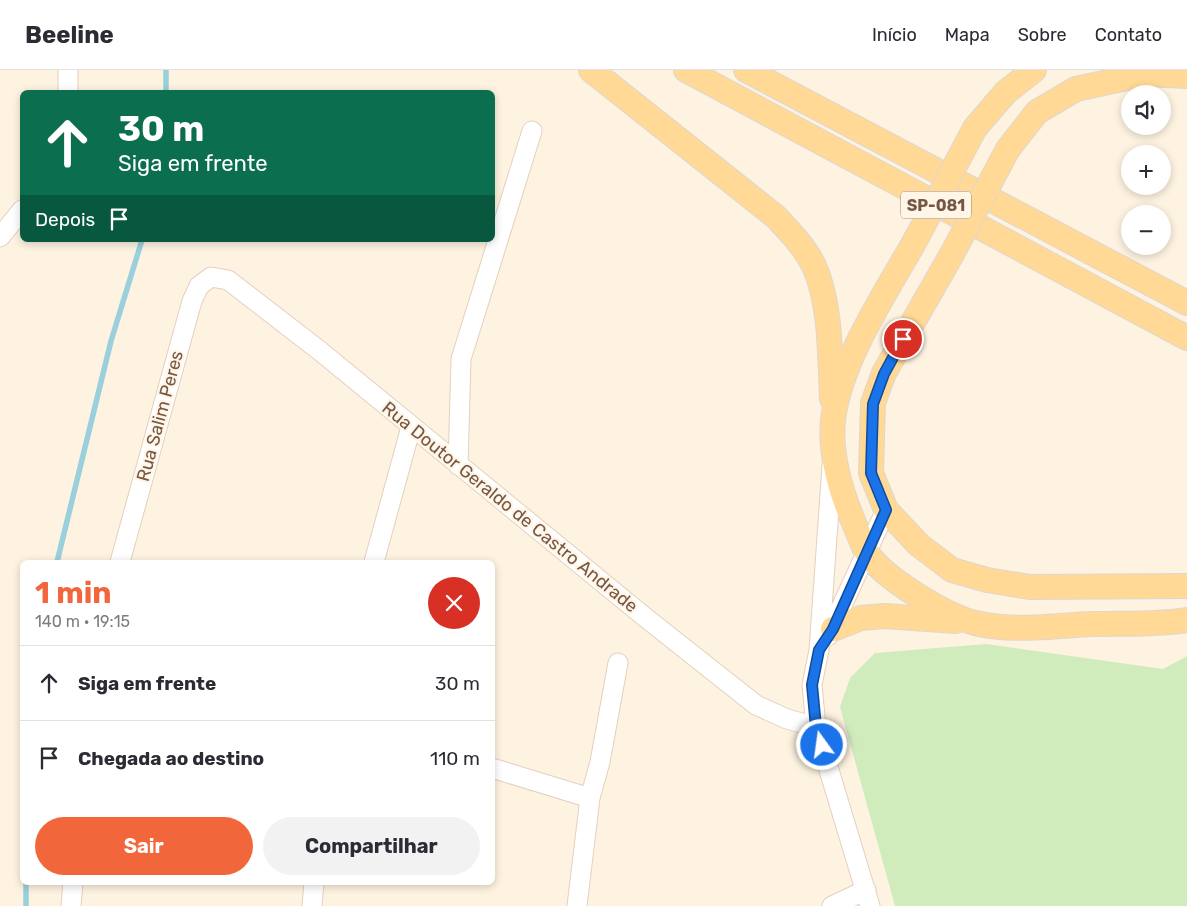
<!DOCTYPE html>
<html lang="pt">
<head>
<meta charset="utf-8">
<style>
  :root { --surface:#fff; --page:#f2f2f3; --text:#2b2b33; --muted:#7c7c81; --line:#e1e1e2; --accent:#f1673b }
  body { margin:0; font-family:Rubik,sans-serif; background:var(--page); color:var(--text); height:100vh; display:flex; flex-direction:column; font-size:19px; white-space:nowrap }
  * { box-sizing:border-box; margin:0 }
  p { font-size:16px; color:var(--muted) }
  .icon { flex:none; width:28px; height:28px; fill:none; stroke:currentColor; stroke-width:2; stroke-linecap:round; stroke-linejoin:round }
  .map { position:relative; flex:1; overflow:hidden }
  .details { position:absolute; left:20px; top:490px; width:475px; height:325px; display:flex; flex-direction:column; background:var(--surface); border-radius:8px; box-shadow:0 2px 8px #0003 }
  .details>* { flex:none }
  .guide { position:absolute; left:20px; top:20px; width:475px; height:152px; border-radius:8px; box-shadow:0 2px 8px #0003; background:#0b6e4f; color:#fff; overflow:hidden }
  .fabs { position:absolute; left:1121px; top:15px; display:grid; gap:10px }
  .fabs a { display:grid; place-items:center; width:50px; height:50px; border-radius:50%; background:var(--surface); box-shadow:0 2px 8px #0003; font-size:25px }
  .pin { position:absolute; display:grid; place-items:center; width:42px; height:42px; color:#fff; margin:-21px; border:2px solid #fff; border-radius:50%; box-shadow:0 1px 5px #0007 }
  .me { position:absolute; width:55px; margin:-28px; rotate:346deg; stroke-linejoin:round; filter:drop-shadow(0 0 4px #0008) }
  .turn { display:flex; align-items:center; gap:18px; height:105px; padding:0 15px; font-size:22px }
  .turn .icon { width:65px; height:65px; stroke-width:2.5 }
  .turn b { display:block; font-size:35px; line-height:42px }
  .then { display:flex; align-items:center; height:48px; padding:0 15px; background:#0003; gap:10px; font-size:19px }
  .round { display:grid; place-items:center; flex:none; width:52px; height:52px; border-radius:26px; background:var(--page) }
  .overview { display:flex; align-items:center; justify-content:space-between; height:85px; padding:0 15px }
  h1 { font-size:30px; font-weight:700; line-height:38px; color:var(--accent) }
  .button { display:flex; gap:10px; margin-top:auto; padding:10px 15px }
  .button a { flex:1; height:58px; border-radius:30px; background:var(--accent); color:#fff; font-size:20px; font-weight:700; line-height:58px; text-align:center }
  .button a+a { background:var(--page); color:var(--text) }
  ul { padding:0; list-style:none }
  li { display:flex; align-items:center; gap:15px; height:75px; padding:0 15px; border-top:1px solid var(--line) }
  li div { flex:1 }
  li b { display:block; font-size:19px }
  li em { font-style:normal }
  header { display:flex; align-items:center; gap:30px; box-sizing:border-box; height:70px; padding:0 25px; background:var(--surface); border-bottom:1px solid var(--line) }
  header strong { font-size:24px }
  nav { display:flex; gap:28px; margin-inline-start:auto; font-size:18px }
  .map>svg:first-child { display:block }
</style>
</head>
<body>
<header>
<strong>Beeline</strong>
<nav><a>Início</a><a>Mapa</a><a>Sobre</a><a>Contato</a></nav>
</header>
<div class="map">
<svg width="1187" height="836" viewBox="0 0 1187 836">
  <rect width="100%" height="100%" fill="#fef3e0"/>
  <!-- green -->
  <path fill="#d0ecbd" d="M986 574 1163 599 1187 586V836H895L840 637 850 608 875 583Z"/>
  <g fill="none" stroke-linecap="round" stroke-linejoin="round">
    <!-- stream -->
    <path stroke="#99d0db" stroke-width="5.5" d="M166 0V22
      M57 492 111 271 142 170
      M26 836V812"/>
    <defs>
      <path id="minor" d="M68 22V0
        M0 167 22 140
        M458 395 461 289 532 61
        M832 396 819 580 812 615 816 657 870 836
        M120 492 192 231 199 216 211 207 228 210 320 281 646 548 756 635 787 649 816 657
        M374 492 411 357
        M828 566 886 440
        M492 698 590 728
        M71 836 73 812
        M312 836 314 812
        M577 836 590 728 600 692 618 593
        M832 836 866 820"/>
      <path id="major" d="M591 0 776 147C789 161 805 177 814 196 831 233 830 287 832 329
        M686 0 1187 268
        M746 0 1187 233
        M975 58 1006 22 1034 0
        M1008 79 1037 42 1076 19 1145 4 1187 6
        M916 169C887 221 840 290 833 350 830 381 839 415 850 443 855 455 860 469 866 481 882 508 945 545 975 553 1013 562 1054 556 1092 554 1123 553 1156 555 1187 550
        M952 184 884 303 873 333 871 403 886 440 919 475 952 500 987 510 1030 517 1187 516
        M833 559 861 548 884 546 956 551"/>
    </defs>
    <!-- minor casing -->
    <use href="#minor" stroke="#e4d0be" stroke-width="21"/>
    <!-- major casing -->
    <use href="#major" stroke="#ded7d2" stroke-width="26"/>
    <!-- minor -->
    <use href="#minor" stroke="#fff" stroke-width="19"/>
    <!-- major -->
    <use href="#major" stroke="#ffd995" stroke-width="24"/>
    <defs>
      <path id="major-bridge" d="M916 169 975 58
        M952 184 1008 79"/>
    </defs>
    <!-- major-bridge casing -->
    <use href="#major-bridge" stroke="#ded7d2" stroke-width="26" stroke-linecap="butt"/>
    <!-- major-bridge -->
    <use href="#major-bridge" stroke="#ffd995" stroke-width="24"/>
  </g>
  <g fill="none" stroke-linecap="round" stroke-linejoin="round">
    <defs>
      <path id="route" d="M822 675 816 657 812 615 819 580 833 559 886 440 871 403 873 334 884 304 903 269"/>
    </defs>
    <!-- route casing -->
    <use href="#route" stroke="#114b97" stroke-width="12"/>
    <!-- route -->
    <use href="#route" stroke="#1a73e8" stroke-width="9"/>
  </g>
  <g text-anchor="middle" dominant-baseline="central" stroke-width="4.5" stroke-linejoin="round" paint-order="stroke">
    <!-- shield labels -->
    <rect fill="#fff6e7" stroke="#9f8776" stroke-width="1" x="901" y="121.5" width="70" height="27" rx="4"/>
    <g font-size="16" font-weight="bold" fill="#765745">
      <text x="936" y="135">SP-081</text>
    </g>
    <!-- street labels -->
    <g font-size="18" fill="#765745" stroke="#fff6e7">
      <text transform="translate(160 346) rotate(-75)">Rua Salim Peres</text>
      <text transform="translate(510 437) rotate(39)">Rua Doutor Geraldo de Castro Andrade</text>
    </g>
  </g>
</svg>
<div class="fabs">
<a><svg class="icon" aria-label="sound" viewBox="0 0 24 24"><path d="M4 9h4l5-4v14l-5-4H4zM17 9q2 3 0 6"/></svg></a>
<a>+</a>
<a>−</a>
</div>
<div class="pin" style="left:903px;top:269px;background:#d93025"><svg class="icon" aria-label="arrive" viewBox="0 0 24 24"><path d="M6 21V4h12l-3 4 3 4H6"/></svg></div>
<svg class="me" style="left:822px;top:675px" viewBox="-20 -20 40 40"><circle r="17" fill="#1a73e8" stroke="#fff" stroke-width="3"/><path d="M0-11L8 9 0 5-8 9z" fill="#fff"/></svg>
<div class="guide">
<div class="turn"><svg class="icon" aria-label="ahead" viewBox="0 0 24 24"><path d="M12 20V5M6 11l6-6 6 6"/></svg><div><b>30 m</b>Siga em frente</div></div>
<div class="then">Depois<svg class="icon" aria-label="arrive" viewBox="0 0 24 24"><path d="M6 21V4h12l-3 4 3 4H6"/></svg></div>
</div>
<section class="details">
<div class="overview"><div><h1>1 min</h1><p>140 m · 19:15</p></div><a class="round" style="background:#d93025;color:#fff"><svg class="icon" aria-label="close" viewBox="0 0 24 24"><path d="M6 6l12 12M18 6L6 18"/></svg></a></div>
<ul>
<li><svg class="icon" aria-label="ahead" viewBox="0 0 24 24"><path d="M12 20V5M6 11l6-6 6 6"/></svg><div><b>Siga em frente</b></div><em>30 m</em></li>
<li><svg class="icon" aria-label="arrive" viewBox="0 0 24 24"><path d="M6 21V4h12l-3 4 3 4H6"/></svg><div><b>Chegada ao destino</b></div><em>110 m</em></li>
</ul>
<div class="button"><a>Sair</a><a>Compartilhar</a></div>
</section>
</div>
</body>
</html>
